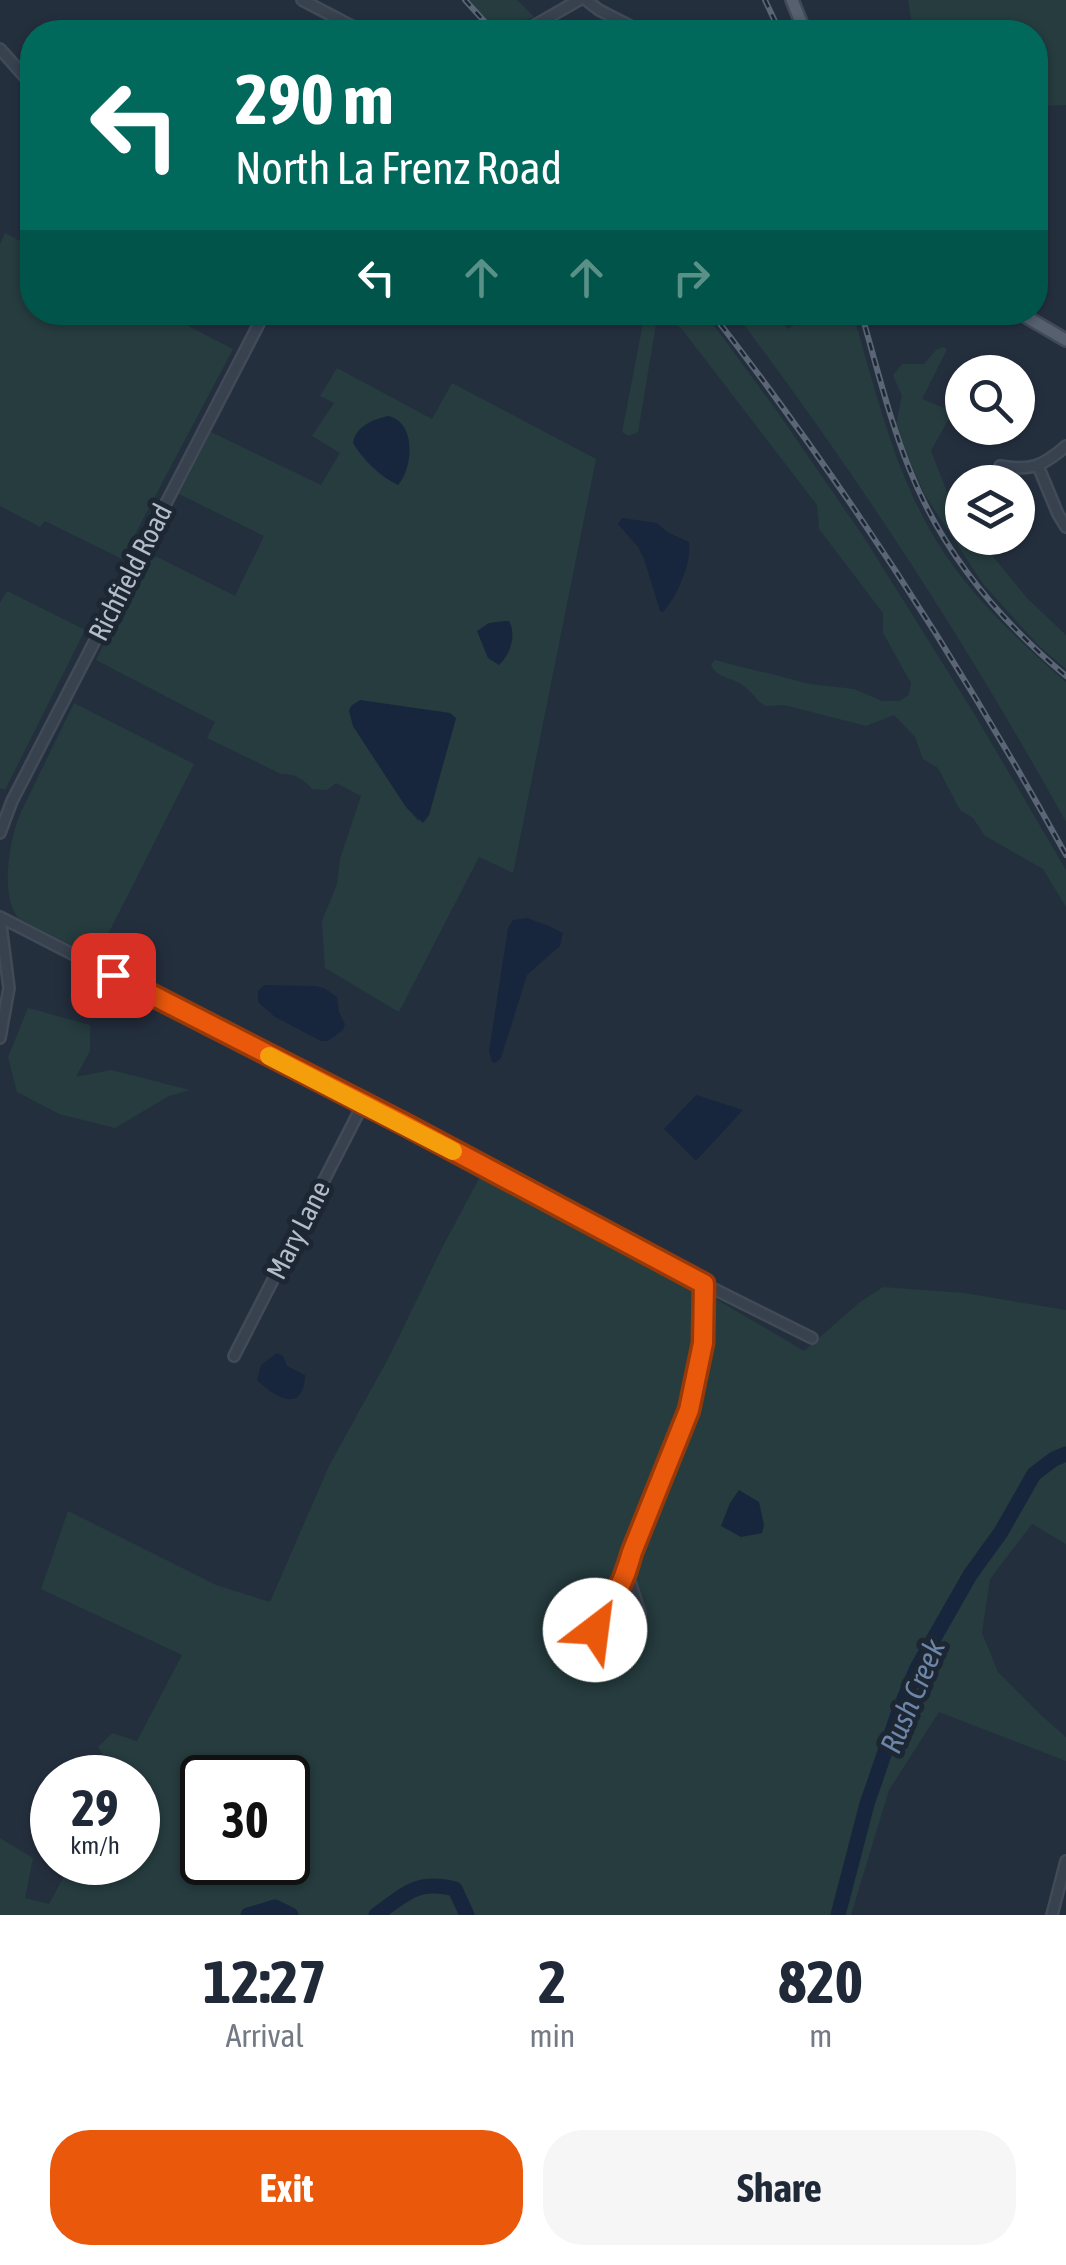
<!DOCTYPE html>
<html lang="en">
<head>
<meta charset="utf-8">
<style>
  :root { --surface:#fff; --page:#f6f6f7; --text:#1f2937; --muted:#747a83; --accent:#ea580c }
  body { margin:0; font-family:"Asap Condensed",sans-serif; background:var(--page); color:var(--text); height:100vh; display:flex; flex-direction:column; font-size:38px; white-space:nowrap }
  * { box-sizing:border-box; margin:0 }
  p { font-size:32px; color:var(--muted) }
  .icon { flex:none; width:55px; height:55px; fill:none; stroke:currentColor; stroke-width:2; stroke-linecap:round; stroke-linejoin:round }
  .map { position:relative; height:1915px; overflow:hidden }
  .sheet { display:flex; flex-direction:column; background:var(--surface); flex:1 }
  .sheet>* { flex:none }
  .top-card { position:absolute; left:20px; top:20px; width:1028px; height:305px; border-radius:40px; box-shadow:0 2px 8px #0004; background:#00695c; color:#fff; overflow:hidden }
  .tools { position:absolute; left:945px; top:355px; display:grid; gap:20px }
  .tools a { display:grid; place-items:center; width:90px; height:90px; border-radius:50%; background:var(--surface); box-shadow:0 2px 8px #0004; font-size:50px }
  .speed { position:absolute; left:30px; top:1755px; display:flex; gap:20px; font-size:50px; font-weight:700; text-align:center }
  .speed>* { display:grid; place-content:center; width:130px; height:130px; border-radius:50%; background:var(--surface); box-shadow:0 2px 8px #0004; line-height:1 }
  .speed small { font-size:25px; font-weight:400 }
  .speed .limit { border:5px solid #111; border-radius:15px; background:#fff; color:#111 }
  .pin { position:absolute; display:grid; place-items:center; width:85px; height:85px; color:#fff; margin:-42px; border-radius:20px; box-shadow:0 5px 15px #0006 }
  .me { position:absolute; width:110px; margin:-55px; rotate:30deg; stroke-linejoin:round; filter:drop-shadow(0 0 8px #0008) }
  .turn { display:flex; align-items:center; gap:35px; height:210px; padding:0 50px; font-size:45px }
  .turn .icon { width:130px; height:130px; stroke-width:2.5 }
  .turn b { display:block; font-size:70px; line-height:85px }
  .lanes { display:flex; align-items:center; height:95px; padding:0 50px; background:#0003; justify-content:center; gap:50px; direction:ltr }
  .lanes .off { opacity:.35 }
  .eta { display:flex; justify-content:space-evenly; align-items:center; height:170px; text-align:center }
  .eta b { font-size:60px; font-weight:700; line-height:70px }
  .button { display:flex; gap:20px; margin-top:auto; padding:20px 50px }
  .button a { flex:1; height:115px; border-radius:40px; background:var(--accent); color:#fff; font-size:40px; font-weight:700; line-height:115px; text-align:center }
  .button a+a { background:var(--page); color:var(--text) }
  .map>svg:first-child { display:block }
</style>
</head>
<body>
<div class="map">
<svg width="1066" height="1915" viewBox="0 0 1066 1915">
  <rect width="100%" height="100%" fill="#242f3e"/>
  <!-- green -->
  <path fill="#263c3f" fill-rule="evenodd" d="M469 0H517L534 17 497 32Z
    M908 0H1066V105L1045 106 1035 103V32H920L911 19Z
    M5 233 32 247V312L163 313 233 349 122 559 45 521 40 527 0 506V244Z
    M645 313H705L779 414 865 539 975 715 1066 870V907L1043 869 985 836 973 818 960 810 938 768 923 759 915 737 894 715 866 726 784 705 765 706C757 701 753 693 746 688 735 677 718 680 711 665L715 660 810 684 854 689 882 701H899L909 695 911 683 883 633V613L819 529 817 505 681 328 664 315 657 318 638 432 629 436 622 432Z
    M735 313H774L788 329 812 313H853C878 399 899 493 954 567 986 610 1025 647 1066 682V822C968 645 857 474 735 313Z
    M943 347 947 349 922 399 944 408 962 385V409L947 422 931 451 953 507 962 519V538H978L1027 598 1066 635V669L1040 647 983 584 925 495 895 429 902 396 893 375 902 364H924L936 350Z
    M337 368 432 419 452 383 596 459 513 873 479 857 399 1012 325 968 322 921 337 884 340 859 361 796 336 783 327 790 312 789C302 778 296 774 281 774L207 738 215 722 96 660 149 553 235 596 264 536 179 494 211 432 321 485 340 453 312 436 334 403 320 396ZM456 718 429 814 418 821 406 807 353 726Z
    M7 591 85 630 5 790 0 788V603Z
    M74 703 194 764 96 958 18 918C0 895 9 841 20 814Z
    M28 1008 90 1025V1051L76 1077 111 1070 190 1090 169 1096 115 1128 59 1114 17 1092 8 1057Z
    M482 1173C592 1228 699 1288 804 1351L860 1302 883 1287 964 1293 1066 1310V1544L1032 1524 990 1579 982 1633 998 1672 1042 1716 1066 1737V1761L939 1712 889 1790 851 1915H0V1838L33 1858 25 1898 49 1904 71 1863 138 1862V1778L117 1777 121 1771 107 1761 98 1747 112 1733 137 1741 182 1655 41 1589 68 1511 216 1585 270 1602 329 1466 389 1357 443 1246ZM202 1778H288V1862H202Z"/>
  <!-- water -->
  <path fill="#17263c" d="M388 416C417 422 413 468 398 485 381 477 363 460 353 443 356 426 372 420 388 416Z
    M622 518 657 523 667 532 689 542C692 562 677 598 663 612L660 611 644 559 638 547 618 524Z
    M505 621H509C517 635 510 655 499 665L488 658 477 631 489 623Z
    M360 700 450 713 456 718 429 815 423 823 406 807 353 726 349 711 351 706Z
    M527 918 549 926 563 933 560 946 527 975 501 1058 495 1063 492 1062 489 1051 508 928 513 920Z
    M264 985 315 986 324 988 337 997 339 1012 345 1024 343 1030 328 1041H321L275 1017 258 1002V991Z
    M696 1095 743 1110 696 1161 664 1129Z
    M277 1353 283 1356 287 1366 305 1375C304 1415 274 1397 257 1380L261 1365Z
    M739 1490 759 1502 764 1525 762 1533 741 1537 721 1526 730 1503Z"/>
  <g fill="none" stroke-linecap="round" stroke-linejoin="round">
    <!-- river -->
    <path stroke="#17263c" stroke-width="15" d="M248 1915 275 1907 291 1915
      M376 1915C405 1894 417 1879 455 1889L467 1915
      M838 1915 867 1804 899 1711 917 1668 970 1575 1001 1532 1034 1474 1054 1459 1066 1454"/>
    <defs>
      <path id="minor" d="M302 0 363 32
        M586 0 599 10 642 32
        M523 32 579 0
        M0 49 32 85
        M1000 466C1030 471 1042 467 1066 446
        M1038 466 1058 514 1066 527
        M0 833 12 801 265 312
        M0 917 406 1125 704 1284 812 1338
        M0 918 9 988 0 1038
        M234 1356 363 1104
        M627 1572 640 1613 641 1636C631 1647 618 1644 604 1641L595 1630C596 1614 608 1606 616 1593 624 1580 628 1566 632 1552L689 1410 703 1343 704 1284
        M1052 1915 1066 1861"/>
      <path id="major" d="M792 0 805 32
        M1018 312 1066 340"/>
    </defs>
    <!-- minor casing -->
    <use href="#minor" stroke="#414a57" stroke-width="14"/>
    <!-- major casing -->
    <use href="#major" stroke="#414a57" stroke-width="16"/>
    <!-- minor -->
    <use href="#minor" stroke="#38414e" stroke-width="9"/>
    <!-- major -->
    <use href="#major" stroke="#56606e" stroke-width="11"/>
    <defs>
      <path id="rail" d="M465 0 494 32
        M765 0 780 32
        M711 312C844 483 962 666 1066 855
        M861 312C876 364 889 418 909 468 941 550 999 620 1066 676"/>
    </defs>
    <!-- rail casing -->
    <use href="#rail" stroke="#5a6575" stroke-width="6"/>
    <!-- rail -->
    <use href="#rail" stroke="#1d2633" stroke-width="2.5" stroke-dasharray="8" stroke-linecap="butt"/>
  </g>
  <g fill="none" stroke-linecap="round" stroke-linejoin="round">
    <defs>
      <path id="route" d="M113 975 406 1125 704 1284 703 1343 689 1410 632 1552C628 1566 624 1580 616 1593 608 1606 596 1614 595 1630"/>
    </defs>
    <!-- route casing -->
    <use href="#route" stroke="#983908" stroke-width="25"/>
    <!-- route -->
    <use href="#route" stroke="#ea580c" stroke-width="18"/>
    <!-- slow -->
    <path stroke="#f59e0b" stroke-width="18" d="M269 1056 453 1151"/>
  </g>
  <g text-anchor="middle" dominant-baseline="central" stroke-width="10" stroke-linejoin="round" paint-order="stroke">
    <!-- street labels -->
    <g font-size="28" fill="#b4bcc9" stroke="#1d2633">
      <text transform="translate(130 572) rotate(-63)">Richfield Road</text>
      <text transform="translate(298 1230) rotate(-63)">Mary Lane</text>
    </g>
    <!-- water labels -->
    <g font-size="30" font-style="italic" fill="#6d86a8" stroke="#1d2633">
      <text transform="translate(912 1696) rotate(-67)">Rush Creek</text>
    </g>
  </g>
</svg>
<div class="tools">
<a><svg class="icon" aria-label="search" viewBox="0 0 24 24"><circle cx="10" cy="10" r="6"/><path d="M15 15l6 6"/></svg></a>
<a><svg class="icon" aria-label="layers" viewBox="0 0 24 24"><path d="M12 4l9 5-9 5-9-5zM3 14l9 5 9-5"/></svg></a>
</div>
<div class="speed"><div>29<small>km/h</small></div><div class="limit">30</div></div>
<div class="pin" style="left:113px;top:975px;background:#d93025"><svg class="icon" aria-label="arrive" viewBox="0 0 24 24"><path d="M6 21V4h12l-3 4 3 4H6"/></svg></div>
<svg class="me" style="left:595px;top:1630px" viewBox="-20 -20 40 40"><circle r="19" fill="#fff"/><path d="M0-13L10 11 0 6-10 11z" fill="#ea580c"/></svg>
<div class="top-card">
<div class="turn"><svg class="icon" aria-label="left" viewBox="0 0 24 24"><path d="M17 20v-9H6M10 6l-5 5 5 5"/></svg><div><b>290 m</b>North La Frenz Road</div></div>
<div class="lanes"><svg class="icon" aria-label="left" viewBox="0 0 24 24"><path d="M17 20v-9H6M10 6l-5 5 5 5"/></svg><svg class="icon off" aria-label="ahead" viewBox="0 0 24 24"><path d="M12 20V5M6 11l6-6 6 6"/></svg><svg class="icon off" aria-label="ahead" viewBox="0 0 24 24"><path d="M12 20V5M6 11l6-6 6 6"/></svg><svg class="icon off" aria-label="right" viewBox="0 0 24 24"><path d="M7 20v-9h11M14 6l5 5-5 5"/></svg></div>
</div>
</div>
<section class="sheet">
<div class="eta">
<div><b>12:27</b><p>Arrival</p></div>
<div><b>2</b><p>min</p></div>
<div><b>820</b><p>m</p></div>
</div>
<div class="button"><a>Exit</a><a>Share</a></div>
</section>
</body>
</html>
